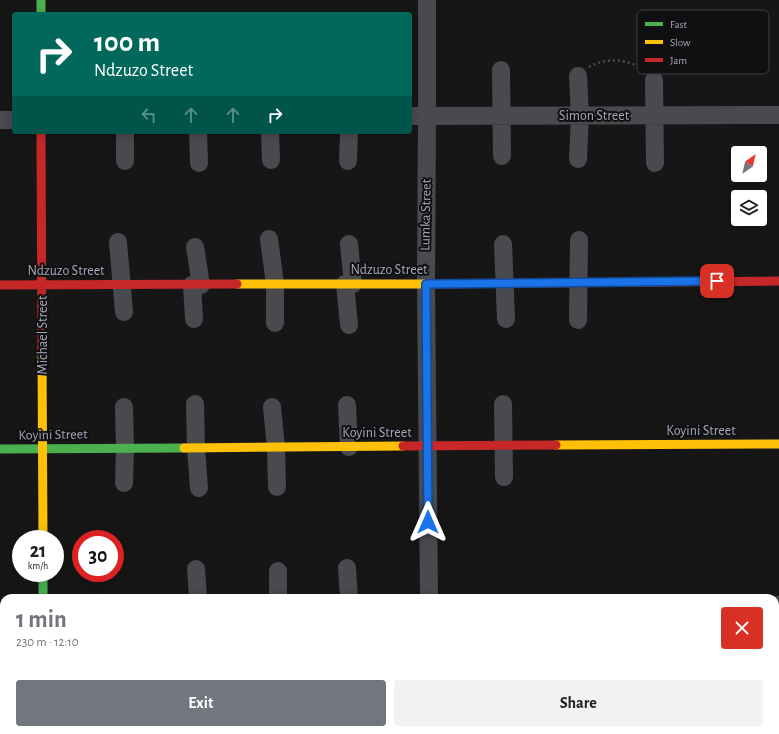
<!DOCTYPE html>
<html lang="en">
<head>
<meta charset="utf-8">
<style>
  :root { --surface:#fff; --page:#f2f2f2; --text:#202124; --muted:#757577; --accent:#73757f }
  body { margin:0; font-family:"Alegreya Sans",sans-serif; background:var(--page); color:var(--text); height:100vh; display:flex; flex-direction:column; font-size:15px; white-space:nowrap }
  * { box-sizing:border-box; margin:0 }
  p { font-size:13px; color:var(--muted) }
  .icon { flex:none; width:22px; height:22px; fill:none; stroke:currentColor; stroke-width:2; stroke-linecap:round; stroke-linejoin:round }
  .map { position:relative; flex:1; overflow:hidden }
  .panel { position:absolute; left:0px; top:594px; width:779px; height:140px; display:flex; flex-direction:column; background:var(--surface); border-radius:12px 12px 0 0; box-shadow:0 2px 10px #0003 }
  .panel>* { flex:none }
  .guide { position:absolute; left:12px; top:12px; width:400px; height:122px; border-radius:4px; box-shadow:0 2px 10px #0003; background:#00695c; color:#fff; overflow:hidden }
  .needle { width:26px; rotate:34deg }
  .tools { position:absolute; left:731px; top:146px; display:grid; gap:8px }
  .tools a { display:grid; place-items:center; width:36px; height:36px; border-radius:4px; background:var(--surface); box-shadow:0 2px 10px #0003; font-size:20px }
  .speed { position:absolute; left:12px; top:530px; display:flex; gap:8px; font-size:20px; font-weight:700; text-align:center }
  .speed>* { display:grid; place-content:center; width:52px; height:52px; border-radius:50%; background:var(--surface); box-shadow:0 2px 10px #0003; line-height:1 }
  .speed small { font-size:10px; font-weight:400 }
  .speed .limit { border:6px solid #d22; background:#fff; color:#111 }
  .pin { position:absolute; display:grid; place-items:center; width:34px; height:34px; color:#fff; margin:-17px; border-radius:8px; box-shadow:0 2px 6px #0006 }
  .me { position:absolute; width:44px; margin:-22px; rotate:0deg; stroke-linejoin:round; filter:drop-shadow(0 0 3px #0008) }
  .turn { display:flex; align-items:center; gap:14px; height:84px; padding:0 16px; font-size:18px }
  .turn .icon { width:52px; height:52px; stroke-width:2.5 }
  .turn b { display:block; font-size:28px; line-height:34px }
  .lanes { display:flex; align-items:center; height:38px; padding:0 16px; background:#0003; justify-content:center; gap:20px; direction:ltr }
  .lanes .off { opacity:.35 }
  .round { display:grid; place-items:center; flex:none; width:42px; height:42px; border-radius:4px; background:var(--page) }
  .summary { display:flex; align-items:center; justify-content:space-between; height:68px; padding:0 16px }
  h1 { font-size:24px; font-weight:600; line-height:30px; color:var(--accent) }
  .action { display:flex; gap:8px; margin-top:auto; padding:8px 16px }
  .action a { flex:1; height:46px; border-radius:4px; background:var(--accent); color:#fff; font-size:16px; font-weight:600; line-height:46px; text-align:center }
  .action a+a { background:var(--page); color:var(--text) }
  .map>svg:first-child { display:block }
</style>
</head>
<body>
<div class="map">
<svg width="779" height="734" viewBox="0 0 779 734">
  <rect width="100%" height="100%" fill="#161616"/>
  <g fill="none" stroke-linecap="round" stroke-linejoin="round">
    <!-- path -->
    <path stroke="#4b4c50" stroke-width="2.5" stroke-dasharray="2 3" stroke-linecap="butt" d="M589 67C607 57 626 59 643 69
      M124 734 125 730"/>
    <!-- street -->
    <path stroke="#494a4f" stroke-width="18" d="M427 0V116L426 284 429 598
      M501 70 502 156
      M578 76 580 116 578 159
      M654 80 655 163
      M410 116 779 115
      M0 120H14
      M198 132 199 163
      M270 132 271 160
      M125 161V132
      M348 161 349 132
      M269 239 275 284V323
      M118 242 124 312
      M349 244 353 284
      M503 244 506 319
      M195 247 201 285
      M345 284 349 325
      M192 285 194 319
      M578 320 579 240
      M195 404 196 448 199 488
      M503 404 504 477
      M347 405 349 447
      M272 407 276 448 277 487
      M124 483 125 448 124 407
      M347 568 349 598
      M196 569 198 598
      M278 598V571
      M775 605H779
      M0 612H4
      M44 730V734"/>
    <!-- fast -->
    <path stroke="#4caf50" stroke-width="9" d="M41 0V14
      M0 449 184 448
      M43 573V598
      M775 717H779"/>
    <!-- slow -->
    <path stroke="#ffc107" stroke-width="9" d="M237 284H433
      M42 353 43 539
      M556 445 779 444
      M184 448 403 446"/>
    <!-- jam -->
    <path stroke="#c62828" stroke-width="9" d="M41 132 42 353
      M433 284 779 281
      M0 285 237 284
      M403 446 556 445
      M0 722H4"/>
  </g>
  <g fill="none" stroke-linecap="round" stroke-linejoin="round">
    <defs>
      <path id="route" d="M428 522 426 284 717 281"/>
    </defs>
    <!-- route casing -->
    <use href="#route" stroke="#114b97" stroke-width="10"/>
    <!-- route -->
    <use href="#route" stroke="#1a73e8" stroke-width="7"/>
  </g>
  <g text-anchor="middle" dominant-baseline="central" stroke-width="4" stroke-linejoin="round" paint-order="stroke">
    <!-- street labels -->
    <g font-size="14" fill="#a5a8b8" stroke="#101012">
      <text x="594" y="116">Simon Street</text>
      <text transform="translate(426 215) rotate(-89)">Lumka Street</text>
      <text x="389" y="270">Ndzuzo Street</text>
      <text x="66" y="271">Ndzuzo Street</text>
      <text transform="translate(43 335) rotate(-90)">Michael Street</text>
      <text x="701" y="431">Koyini Street</text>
      <text x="377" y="433">Koyini Street</text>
      <text transform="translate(53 435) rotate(-1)">Koyini Street</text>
    </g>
  </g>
  <!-- legend -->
  <rect x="637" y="10" width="132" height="64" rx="6" fill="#101012" stroke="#3d3e44" stroke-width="1"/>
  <rect x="645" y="22" width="18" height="4" fill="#4caf50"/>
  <rect x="645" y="40" width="18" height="4" fill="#ffc107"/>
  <rect x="645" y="58" width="18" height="4" fill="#c62828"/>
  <g font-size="11" fill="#a5a8b8">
    <text x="670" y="28">Fast</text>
    <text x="670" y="46">Slow</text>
    <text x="670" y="64">Jam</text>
  </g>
</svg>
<div class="tools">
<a><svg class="needle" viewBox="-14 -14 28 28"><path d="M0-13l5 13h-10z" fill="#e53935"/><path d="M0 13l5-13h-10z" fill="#757577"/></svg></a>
<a><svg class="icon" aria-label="layers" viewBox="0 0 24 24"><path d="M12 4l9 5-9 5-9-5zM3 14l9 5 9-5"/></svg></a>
</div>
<div class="speed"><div>21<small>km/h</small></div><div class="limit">30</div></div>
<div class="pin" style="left:717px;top:281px;background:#d93025"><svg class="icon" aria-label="arrive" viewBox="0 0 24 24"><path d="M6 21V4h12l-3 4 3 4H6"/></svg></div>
<svg class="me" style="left:428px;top:522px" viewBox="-20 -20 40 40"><path d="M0-17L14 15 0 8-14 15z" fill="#1a73e8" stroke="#fff" stroke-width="4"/></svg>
<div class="guide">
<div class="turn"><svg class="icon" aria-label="right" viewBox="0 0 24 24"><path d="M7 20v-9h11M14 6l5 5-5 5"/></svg><div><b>100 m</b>Ndzuzo Street</div></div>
<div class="lanes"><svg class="icon off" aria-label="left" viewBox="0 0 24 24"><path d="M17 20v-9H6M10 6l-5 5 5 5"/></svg><svg class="icon off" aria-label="ahead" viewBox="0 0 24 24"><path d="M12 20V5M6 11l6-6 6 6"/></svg><svg class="icon off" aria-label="ahead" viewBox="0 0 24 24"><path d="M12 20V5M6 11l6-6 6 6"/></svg><svg class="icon" aria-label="right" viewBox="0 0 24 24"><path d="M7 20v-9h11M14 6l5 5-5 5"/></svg></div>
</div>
<section class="panel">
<div class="summary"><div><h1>1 min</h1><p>230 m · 12:10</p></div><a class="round" style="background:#d93025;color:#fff"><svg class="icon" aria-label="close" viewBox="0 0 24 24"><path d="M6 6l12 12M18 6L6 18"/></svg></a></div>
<div class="action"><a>Exit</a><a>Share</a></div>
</section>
</div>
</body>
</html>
